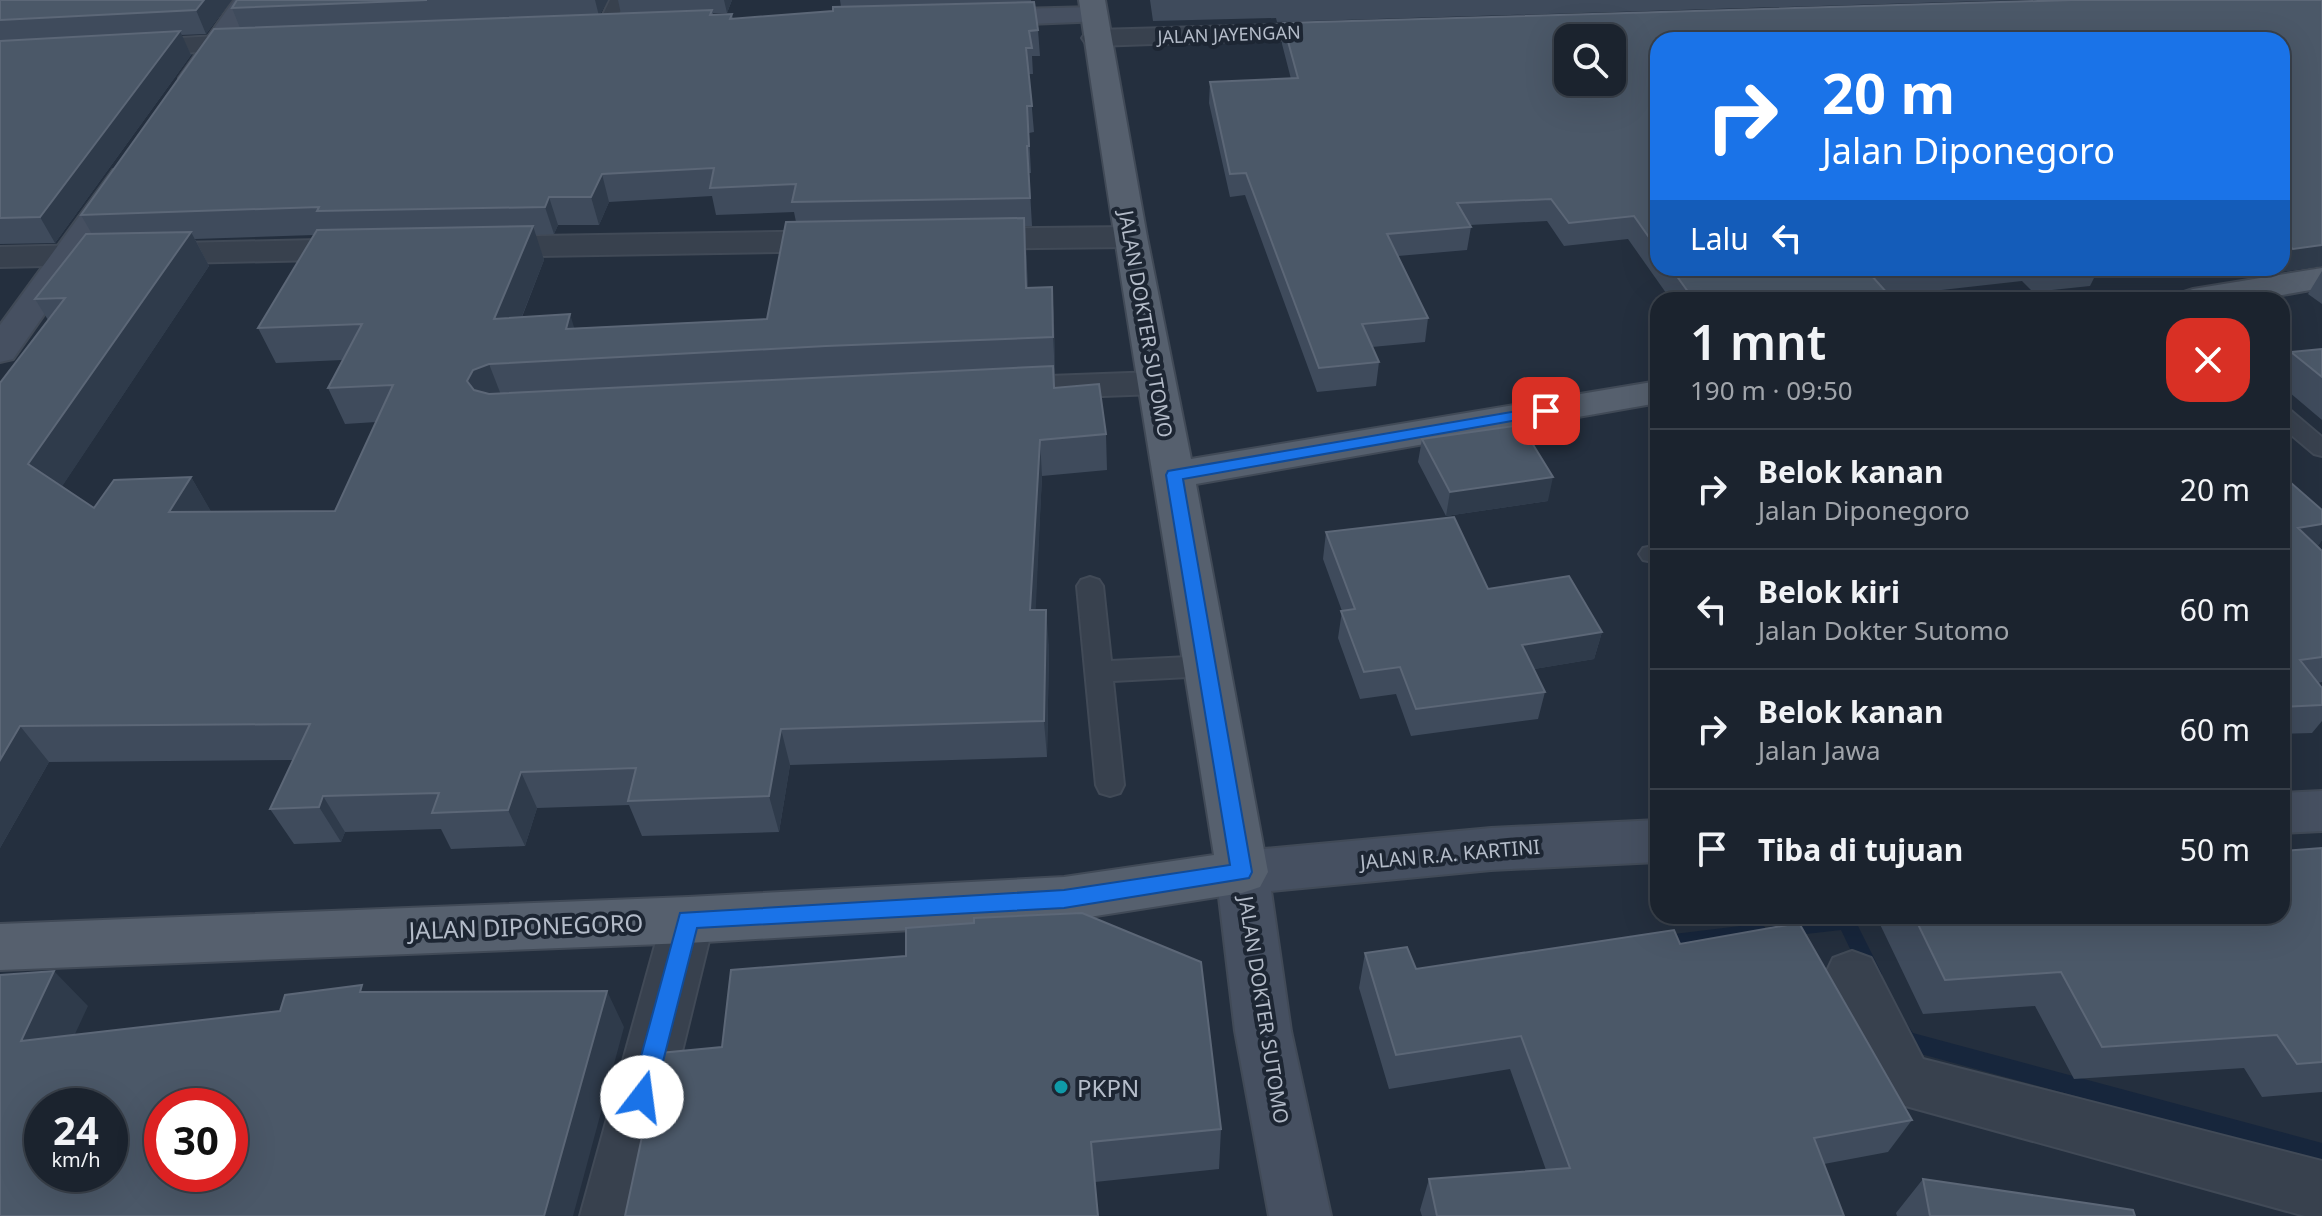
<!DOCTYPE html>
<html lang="id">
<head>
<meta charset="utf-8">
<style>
  :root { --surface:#1b232e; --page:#282f3a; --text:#f1f3f6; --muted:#a0a4aa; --line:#39404a }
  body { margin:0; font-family:"Noto Sans",sans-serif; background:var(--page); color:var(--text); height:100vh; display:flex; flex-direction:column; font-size:30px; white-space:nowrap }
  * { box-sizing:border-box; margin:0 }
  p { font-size:26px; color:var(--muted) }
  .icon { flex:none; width:44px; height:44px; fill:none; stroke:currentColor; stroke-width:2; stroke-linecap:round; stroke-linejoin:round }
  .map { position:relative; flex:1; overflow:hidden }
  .panel { position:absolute; left:1650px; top:292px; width:640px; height:632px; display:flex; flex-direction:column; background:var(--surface); border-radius:24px; box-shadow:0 8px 32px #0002,0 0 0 2px var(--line) }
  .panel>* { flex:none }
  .guide { position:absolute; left:1650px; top:32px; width:640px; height:244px; border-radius:24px; box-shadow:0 8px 32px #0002,0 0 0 2px var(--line); background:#1a73e8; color:#fff; overflow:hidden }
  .buttons { position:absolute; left:1554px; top:24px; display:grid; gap:16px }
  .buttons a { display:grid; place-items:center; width:72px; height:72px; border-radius:16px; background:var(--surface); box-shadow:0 8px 32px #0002,0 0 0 2px var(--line); font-size:40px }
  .speed { position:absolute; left:24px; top:1088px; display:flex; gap:16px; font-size:40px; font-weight:700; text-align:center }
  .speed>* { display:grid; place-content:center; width:104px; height:104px; border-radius:50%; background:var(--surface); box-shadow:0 8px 32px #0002,0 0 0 2px var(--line); line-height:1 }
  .speed small { font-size:20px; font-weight:400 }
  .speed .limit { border:12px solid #d22; background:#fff; color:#111 }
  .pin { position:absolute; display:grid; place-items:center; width:68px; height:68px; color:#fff; margin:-34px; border-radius:16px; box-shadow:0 4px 12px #0006 }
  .me { position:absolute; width:88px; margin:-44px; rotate:15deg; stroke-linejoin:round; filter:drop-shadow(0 0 6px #0008) }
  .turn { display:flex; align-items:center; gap:28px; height:168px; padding:0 40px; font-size:36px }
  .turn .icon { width:104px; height:104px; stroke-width:2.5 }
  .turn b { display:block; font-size:56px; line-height:68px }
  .then { display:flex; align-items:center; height:76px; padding:0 40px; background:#0003; gap:16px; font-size:30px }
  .round { display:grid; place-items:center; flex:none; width:84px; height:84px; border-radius:24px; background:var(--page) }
  .headline { display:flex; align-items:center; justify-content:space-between; height:136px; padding:0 40px }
  h1 { font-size:48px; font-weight:600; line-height:60px }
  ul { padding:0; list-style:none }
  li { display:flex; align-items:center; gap:24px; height:120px; padding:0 40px; border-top:2px solid var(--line) }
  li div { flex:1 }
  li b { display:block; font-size:30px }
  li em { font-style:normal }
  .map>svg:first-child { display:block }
</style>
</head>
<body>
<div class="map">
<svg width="2322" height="1216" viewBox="0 0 2322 1216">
  <rect width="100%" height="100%" fill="#242f3e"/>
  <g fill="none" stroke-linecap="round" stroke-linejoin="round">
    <!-- stream -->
    <path fill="#17263c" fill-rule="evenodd" d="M1819 916H1853L1882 974 1879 980 1872 983 1865 980 1841 930 1780 937 1773 935 1770 929 1773 923Z
      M1757 924 1764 926 1767 932 1764 938 1757 940 1657 952 1650 950 1647 944 1650 938 1657 936Z
      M1900 1022 1907 1024 1913 1033 2322 1143V1163L1906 1050 1899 1048 1890 1031 1893 1024Z"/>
    <defs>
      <path id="lane" d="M610 0H626L611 30H599L597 27Z
        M2282 408 2290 410 2322 437V456L2314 454 2282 427Z
        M1658 545V563L1643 560 1639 554 1643 548Z
        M1090 577 1099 580 1103 586 1111 661 1207 656 1217 659 1220 666 1217 673 1207 676 1113 681 1124 785 1120 793 1110 796 1100 793 1096 785 1077 586 1081 580Z"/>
      <path id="street" d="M1342 23 1352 25 1356 31 1352 37 1096 46 1086 44 1082 38 1086 32 1096 30Z
        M217 36 227 38 231 44 227 50 126 57 116 55 112 49 116 43 126 41Z
        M1130 227 1142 230 1147 237 1142 244 1130 247 964 249 952 246 947 239 952 232 964 229Z
        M843 231 855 234 860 241 855 248 843 251 480 257 468 254 463 247 468 240 480 237Z
        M363 239 375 242 380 249 375 256 363 259 0 267V247Z
        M1156 372 1169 375 1175 383 1169 391 1156 394 997 400 984 397 978 389 984 381 997 378Z
        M688 897 707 904 714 920 642 1216H580L662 920 669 904Z
        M1852 951 1871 958 1923 1059 2322 1161V1216H2305L1884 1100 1825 975 1833 958Z"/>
      <path id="secondary" d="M234 0H260L203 84 193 87 183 84 179 78Z
        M1093 7 1103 9 1107 15 1103 21 975 26 965 24 961 18 965 12 975 10Z
        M124 168 135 170 140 177 13 359 0 362V325L113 170Z
        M2322 791V831L2282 833V793Z
        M1658 820V862L1491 870 1271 891 1291 1031 1331 1216H1269L1235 1031 1216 872 1224 857 1242 851 1491 828Z"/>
      <path id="primary" d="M1079 0H1105L1147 237 1191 459 1658 381V403L1196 484 1268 872 1260 887 1242 893 1064 921 688 943 0 970V924L688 897 1064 877 1214 855C1169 570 1120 285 1079 0Z
        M2322 268V288L2254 300H2175L2181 293 2193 289Z"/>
    </defs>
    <!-- lane casing -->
    <use href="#lane" stroke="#414a57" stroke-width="4"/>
    <!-- street casing -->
    <use href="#street" stroke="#414a57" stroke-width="4"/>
    <!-- secondary casing -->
    <use href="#secondary" stroke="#414a57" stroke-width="4"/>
    <!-- primary casing -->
    <use href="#primary" stroke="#414a57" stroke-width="4"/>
    <!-- lane -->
    <use href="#lane" fill="#38414e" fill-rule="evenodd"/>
    <!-- street -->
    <use href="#street" fill="#38414e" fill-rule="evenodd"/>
    <!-- secondary -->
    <use href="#secondary" fill="#465061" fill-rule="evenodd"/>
    <!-- primary -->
    <use href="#primary" fill="#56606e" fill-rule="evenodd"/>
  </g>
  <!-- wall -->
  <path fill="#3f4b5c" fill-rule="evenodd" d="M0 0H232L206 34 181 35 191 55 55 243 0 244Z
    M237 0H608L600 14H621L618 0H732L727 13H713V15L732 14 733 19 833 11 841 7 840 0H1031L1038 30 1040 56H1032L1033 74H1029L1034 132 1029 133 1031 173H1029L1032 226H1025L1028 288 1052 287 1054 322 1055 388 1106 434 1107 470 1042 476 1035 610 1049 646 1047 757 790 765 779 832 642 836 629 805 537 808 525 846 451 849 441 829 345 832 341 842 294 844 270 809 293 760 49 762 0 848V383L48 320 35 299 92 234 81 215 240 28 232 8ZM712 196 716 215 794 212 796 222 767 319 575 328 522 317 544 260 535 235 554 234 558 225H599L609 202ZM314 235 258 328 276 363 342 360 328 388 345 424 376 422 335 511 211 512 191 477 94 508 62 486 209 266 195 239Z
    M1150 0H2018L1277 22 1276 18 1153 21Z
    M2072 0H2322V266L2279 272 2274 268H2282V40H1658V268H2118L2098 270 2090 286 2033 292 2022 281 1888 296 1886 300H1671L1628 239 1564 246 1547 221 1470 225 1471 227 1467 250 1398 256 1428 318 1425 342 1372 347 1379 362 1376 386 1317 392 1245 195 1230 197 1209 103 1210 82 1291 79 1282 44 1283 23ZM1568 38H1612V82H1568Z
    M2322 271V304L2308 294Z
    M2322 349V420L2282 386V367L2291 352Z
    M1422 439 1548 501 1446 516 1418 462Z
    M2282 475 2322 510V540L2317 547 2322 551V682L2318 683 2322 688V721L2312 733 2282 734Z
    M1326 532 1488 589 1602 632 1594 659 1534 669 1545 692 1538 719 1411 736 1396 694 1360 699 1338 638 1342 611 1323 559Z
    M2322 848V1092L2262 1097 2244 1068 2074 1079 2035 1006 1923 1014 1876 916H2282Z
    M1680 944 1912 1120 1888 1152 1824 1164 1844 1216H1422L1420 1210 1429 1179 1546 1170 1510 1069 1389 1089 1359 988 1365 953 1416 969Z
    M722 1047 1221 1129 1219 1169 1095 1182Z
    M1923 1179 2135 1216H1897L1896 1213Z"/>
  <!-- shaded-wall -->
  <path fill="#2f3b4b" d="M204 0H232L206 34 196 10Z
    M595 0H608L599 16Z
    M724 0H732L727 13Z
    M180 31 191 55 55 243 40 217Z
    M602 174 609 202 599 225 591 197Z
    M549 197 558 225 554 234 545 207Z
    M1024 218 1026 252 1029 323 1026 288Z
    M533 226 544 260 507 354 494 319Z
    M191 232 209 266 53 500 28 464Z
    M2322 245V266L2279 272 2293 249Z
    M1052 287 1054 322 1055 373 1053 337Z
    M570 314 581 350 566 329Z
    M489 364 503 400 486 405 467 381 473 370Z
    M1040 440 1042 476 1034 647 1030 610Z
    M191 477 212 513 169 512Z
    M1553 477 1548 501 1446 516 1450 492Z
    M2322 524V540L2315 550 2298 528Z
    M1046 610 1049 646 1047 757 1044 721Z
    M1602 632 1594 659 1516 672 1522 645Z
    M20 726 49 762 0 848V760Z
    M781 729 790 765 779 832 769 796Z
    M521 772 537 808 525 846 508 810Z
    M323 796 345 832 341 842 319 807Z
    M54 971 88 1006 56 1075 21 1041Z
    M607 991 624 1027 573 1216H544Z"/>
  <!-- building -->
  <path fill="#4b5868" stroke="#5c6777" stroke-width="2" fill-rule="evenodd" d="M0 0H204L196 10 0 20Z
    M237 0H427L232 8Z
    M2072 0H2322V245L2293 249 2282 241V40H1658V250L1634 216 1569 223 1551 199 1457 203 1471 227 1387 234 1428 318 1362 324 1379 362 1319 368 1246 173 1230 174 1210 82 1298 78 1283 23ZM1568 38H1612V82H1568Z
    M1034 2 1038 30 1029 31 1032 48H1026L1032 106H1027L1029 146H1027L1030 198 792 202 796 184 710 188 714 168 602 174 591 197H549L545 207 317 211 319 207 81 215 214 29 712 10 710 15 732 14 730 19 833 11V7Z
    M180 31 40 217 0 218V41Z
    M1024 218 1026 288 1052 287 1053 337 826 346 489 364 473 370 467 381 474 390 489 394 1053 366 1054 388 1099 384 1106 434 1040 440 1030 610H1046L1044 721 781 729 769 796 628 801 636 768 521 772 508 810 432 813 439 793 323 796 319 807 270 809 310 724 20 726 0 760V383L65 298 35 299 86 234 191 232 28 464 94 508 114 480 191 477 169 512 335 511 393 385 328 388 362 324 258 328 317 230 533 226 494 319 570 314 566 329 767 319 786 222Z
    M1671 268H1937L1871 275 1888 294 1822 300H1694Z
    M2322 349V377L2291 352Z
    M1521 425 1553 477 1450 492 1422 439Z
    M2282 475 2322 510V524L2298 528 2322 551V657L2300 660 2322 688V705L2282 707V588H2284L2282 586Z
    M1454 517 1488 589 1569 576 1602 632 1522 645 1545 692 1416 709 1400 667 1364 672 1341 611 1355 609 1326 532Z
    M2322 848V1062L2297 1064 2277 1035 2102 1047 2061 972 1945 980 1914 916H2282V851Z
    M1082 913 1201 962 1221 1129 1091 1142 1098 1216H625L660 1053 722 1047 731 970 906 956V928L974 923V918Z
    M1799 923 1912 1120 1814 1138 1844 1216H1437L1429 1179 1570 1168 1521 1036 1396 1055 1365 953 1407 947 1416 969 1674 930 1680 944Z
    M54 971 21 1041 280 1011 285 995 362 985 360 992 607 991 544 1216H0V975ZM42 1106H110V1174H42ZM162 1106H230V1174H162Z
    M1923 1179 2133 1210 2135 1216H1930Z"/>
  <!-- route -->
  <path fill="#1a73e8" stroke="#114b97" stroke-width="2" d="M1546 406 1554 411 1551 414 1183 479 1252 872 1249 878 1064 908 697 928 654 1097 650 1105 642 1109 633 1105 630 1097 680 913 1064 890 1230 865 1166 475 1168 471Z"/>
  <!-- markers -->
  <circle fill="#0f9aa8" stroke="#1d2633" stroke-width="3" cx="1061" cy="1087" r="8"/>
  <g text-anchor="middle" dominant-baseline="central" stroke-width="8" stroke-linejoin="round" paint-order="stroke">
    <!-- far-street labels -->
    <g font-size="18" fill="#b4bcc9" stroke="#1d2633">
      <text transform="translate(1229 34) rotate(-2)">JALAN JAYENGAN</text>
    </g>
    <!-- street labels -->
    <g font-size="20" fill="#b4bcc9" stroke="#1d2633">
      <text transform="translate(1146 324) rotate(80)">JALAN DOKTER SUTOMO</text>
      <text transform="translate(1450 854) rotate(-5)">JALAN R.A. KARTINI</text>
      <text transform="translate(1264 1010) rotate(81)">JALAN DOKTER SUTOMO</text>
    </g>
    <!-- near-street labels -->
    <g font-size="24" fill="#b4bcc9" stroke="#1d2633">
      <text transform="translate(526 926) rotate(-2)">JALAN DIPONEGORO</text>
    </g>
    <!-- near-poi labels -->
    <g font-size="24" fill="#b4bcc9" stroke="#1d2633" text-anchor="start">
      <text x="1077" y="1087">PKPN</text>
    </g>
  </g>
</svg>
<div class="buttons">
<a><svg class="icon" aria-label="search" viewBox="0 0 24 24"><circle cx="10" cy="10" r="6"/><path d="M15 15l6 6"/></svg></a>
</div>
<div class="speed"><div>24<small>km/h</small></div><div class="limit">30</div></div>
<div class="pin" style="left:1546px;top:411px;background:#d93025"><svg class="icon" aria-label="arrive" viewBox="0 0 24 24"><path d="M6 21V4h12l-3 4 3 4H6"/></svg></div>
<svg class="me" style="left:642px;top:1097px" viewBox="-20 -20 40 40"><circle r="19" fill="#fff"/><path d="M0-13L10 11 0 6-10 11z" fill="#1a73e8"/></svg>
<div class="guide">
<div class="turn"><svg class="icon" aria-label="right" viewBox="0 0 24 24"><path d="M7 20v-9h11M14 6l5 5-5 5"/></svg><div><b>20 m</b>Jalan Diponegoro</div></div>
<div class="then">Lalu<svg class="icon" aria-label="left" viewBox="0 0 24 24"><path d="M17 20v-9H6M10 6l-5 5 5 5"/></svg></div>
</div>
<section class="panel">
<div class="headline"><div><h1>1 mnt</h1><p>190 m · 09:50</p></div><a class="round" style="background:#d93025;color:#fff"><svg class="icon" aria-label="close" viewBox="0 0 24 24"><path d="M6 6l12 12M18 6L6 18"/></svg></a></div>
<ul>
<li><svg class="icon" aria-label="right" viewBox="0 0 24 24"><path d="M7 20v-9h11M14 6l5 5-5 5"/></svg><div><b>Belok kanan</b><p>Jalan Diponegoro</p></div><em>20 m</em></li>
<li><svg class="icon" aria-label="left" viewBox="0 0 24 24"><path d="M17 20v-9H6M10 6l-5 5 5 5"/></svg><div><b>Belok kiri</b><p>Jalan Dokter Sutomo</p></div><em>60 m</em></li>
<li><svg class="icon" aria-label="right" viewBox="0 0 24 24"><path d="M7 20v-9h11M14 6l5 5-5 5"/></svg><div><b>Belok kanan</b><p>Jalan Jawa</p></div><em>60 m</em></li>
<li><svg class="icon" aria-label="arrive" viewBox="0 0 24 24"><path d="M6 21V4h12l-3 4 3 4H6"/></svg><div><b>Tiba di tujuan</b></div><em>50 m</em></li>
</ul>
</section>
</div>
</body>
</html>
